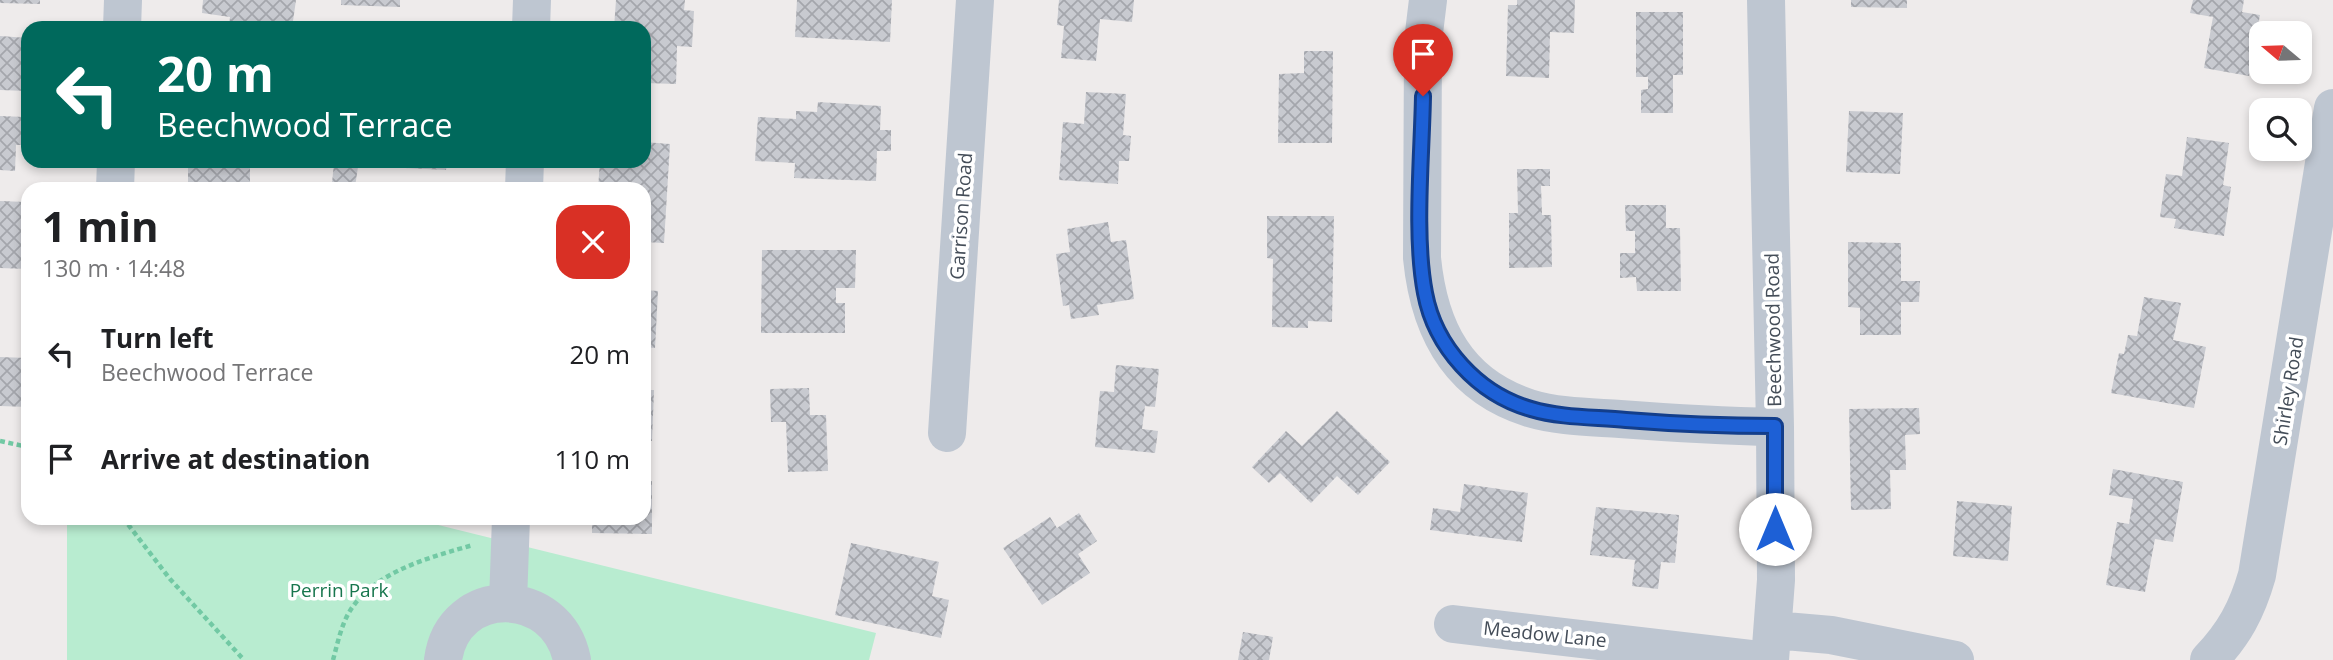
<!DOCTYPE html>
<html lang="en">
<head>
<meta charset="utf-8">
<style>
  :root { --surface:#fff; --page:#f2f2f2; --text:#202124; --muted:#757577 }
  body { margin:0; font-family:"Open Sans",sans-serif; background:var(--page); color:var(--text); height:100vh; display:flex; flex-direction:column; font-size:26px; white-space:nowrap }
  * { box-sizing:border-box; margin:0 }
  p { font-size:23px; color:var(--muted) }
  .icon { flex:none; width:38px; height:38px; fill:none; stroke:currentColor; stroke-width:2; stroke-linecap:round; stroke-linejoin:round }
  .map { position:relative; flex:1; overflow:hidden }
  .drawer { position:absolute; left:21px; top:182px; width:630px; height:343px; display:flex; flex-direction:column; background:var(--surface); border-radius:21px; box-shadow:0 4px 10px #0003 }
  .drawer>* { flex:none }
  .guide { position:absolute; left:21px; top:21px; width:630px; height:147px; border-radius:21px; box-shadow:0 4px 10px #0003; background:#00695c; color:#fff; overflow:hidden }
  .needle { width:46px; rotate:289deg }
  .fabs { position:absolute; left:2249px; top:21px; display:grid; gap:14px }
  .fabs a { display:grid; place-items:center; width:63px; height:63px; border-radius:14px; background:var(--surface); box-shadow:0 4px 10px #0003; font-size:35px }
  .pin { position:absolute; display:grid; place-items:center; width:60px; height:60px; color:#fff; margin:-72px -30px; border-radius:50% 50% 50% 0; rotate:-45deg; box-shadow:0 0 7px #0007 }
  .pin .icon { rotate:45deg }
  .me { position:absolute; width:77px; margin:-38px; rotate:0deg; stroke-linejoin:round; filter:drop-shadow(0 0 5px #0008) }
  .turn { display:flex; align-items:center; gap:24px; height:147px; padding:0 21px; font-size:32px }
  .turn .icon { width:91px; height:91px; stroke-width:2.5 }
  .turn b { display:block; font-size:49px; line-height:60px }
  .round { display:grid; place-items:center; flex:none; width:74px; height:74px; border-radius:21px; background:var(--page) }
  .headline { display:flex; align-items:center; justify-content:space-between; height:119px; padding:0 21px }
  h1 { font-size:42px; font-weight:700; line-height:52px }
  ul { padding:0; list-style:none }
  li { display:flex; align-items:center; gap:21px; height:105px; padding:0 21px }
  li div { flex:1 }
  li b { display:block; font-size:26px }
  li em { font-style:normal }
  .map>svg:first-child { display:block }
</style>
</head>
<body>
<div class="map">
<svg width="2333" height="660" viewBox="0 0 2333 660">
  <defs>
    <pattern id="building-cross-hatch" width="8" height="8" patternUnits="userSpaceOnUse" patternTransform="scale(1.75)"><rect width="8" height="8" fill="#c8cad0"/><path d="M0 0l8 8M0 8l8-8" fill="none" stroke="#a4a6ac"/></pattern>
  </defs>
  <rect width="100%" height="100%" fill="#eeebeb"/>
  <!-- green -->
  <path fill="#b8ecd0" d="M67 518H410L876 633 869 660H67Z"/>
  <!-- building -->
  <path fill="url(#building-cross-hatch)" d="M0 0H40V4L0 3Z
    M203 0H296L292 28H229L230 17 202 13Z
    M341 0H400V7L341 5Z
    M616 0H685L684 10 694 11 692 47 677 46 676 84 644 83V28H614Z
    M797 0H892L890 42 795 37Z
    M1059 0H1134L1132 22 1100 19 1096 61 1061 58 1064 26 1057 25Z
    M1517 0H1575L1574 33 1550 32 1549 78 1506 76 1508 5H1517Z
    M1851 0H1907V8L1851 7Z
    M2193 0H2244L2242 12 2260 15 2249 76 2204 68 2213 17 2190 13Z
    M1636 12H1683V75H1673V113H1641V90L1648 89V77H1636Z
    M0 36 28 38 26 91 0 90Z
    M1304 51H1333L1332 143H1278L1279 74 1304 73Z
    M1086 92 1126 94 1123 135 1131 136 1129 161H1119L1118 184 1059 180 1063 122 1084 124Z
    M818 102 881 106 880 130H891V151H877L876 181 794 178 795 163 755 161 758 117 796 119V111L817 112Z
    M1849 111 1903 113 1900 174 1846 172Z
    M0 116 25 117V145H16L15 171 0 170Z
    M2187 137 2229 143 2223 185 2231 187 2224 236 2174 228 2176 219 2160 217 2166 174 2182 176Z
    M644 142 670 144 664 243 644 242V189H598L600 161H644Z
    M182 161H250V189H188V166H182Z
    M386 161H447L446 170 385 167Z
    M334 163 358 167 355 187 332 183Z
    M1517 169H1550V186H1541L1542 215H1551L1552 267 1509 268V213H1518Z
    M0 201 26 202 28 269 0 268Z
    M1625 205H1666V228H1680L1681 291H1637L1636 277 1620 278V253H1635V231H1626Z
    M1267 216H1334L1332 322 1308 321V328L1272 327 1273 259 1267 258Z
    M1108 222 1111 242 1126 240 1134 299 1097 305 1099 315 1071 319 1069 305 1063 306 1056 254 1070 252 1067 229Z
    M1848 242 1901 243V281H1920L1919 302H1901V335H1860V308L1848 307Z
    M762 250H856L855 288H836V303H845V333H761Z
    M644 290 658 291 655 348 644 347Z
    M2144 297 2181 303 2173 340 2206 347 2194 408 2111 393 2119 353 2124 354 2128 335 2137 336Z
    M0 357 28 358V407L0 406Z
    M1116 365 1159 369 1155 407 1145 406 1142 429 1158 431 1155 453 1095 447 1100 391 1114 392Z
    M809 388 810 415H826L828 471 788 472 786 422H771L770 389Z
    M644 390H654L652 441H644Z
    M1919 408 1920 434 1905 435 1906 470H1890L1891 509 1851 510 1849 409Z
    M1337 411 1390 462 1358 495 1337 476 1311 503 1280 473 1269 483 1252 467 1286 431 1302 446Z
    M2113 469 2183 482 2173 542 2155 539 2145 592 2106 585 2117 522 2129 524 2133 499 2109 495Z
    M644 481H652V534L592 533V518H644Z
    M1464 484 1528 493 1522 542 1430 530 1433 508 1460 512Z
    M1957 501 2012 506 2008 561 1953 556Z
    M1596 507 1679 515 1675 563 1661 562 1658 589 1632 586 1635 560 1590 555Z
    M1079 513 1097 541 1078 554 1090 573 1042 605 1003 548 1050 517 1057 528Z
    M851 543 939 562 932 596 949 600 941 638 835 615Z
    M1243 632 1273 637 1269 660H1238Z"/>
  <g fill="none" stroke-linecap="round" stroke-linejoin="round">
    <!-- path -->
    <path stroke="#72c9a4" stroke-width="4.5" stroke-dasharray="5 3.5" stroke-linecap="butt" d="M0 441 28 447
      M123 518 170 579 244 660
      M333 660C338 642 342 620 354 605 380 570 434 556 473 545"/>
    <!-- minor -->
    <path stroke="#bec6d1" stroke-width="38" d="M1428 0 1423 41 1422 258C1429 329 1457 385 1529 408 1558 417 1591 417 1620 419 1672 423 1723 426 1775 427
      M1766 0 1775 427 1776 580 1770 660
      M122 28 123 0
      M531 28 532 0
      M115 189 116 161
      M524 189 525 161
      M947 433 975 0
      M508 602 511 518
      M1453 624 1761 660
      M1774 630 1831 635 1955 660
      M443 660C453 584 557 585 572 660
      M2209 660C2234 634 2247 610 2257 575L2333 108"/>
  </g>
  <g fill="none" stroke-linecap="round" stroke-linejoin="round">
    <defs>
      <path id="route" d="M1423 96C1422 155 1414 236 1425 293 1435 347 1478 394 1531 409 1561 418 1595 417 1626 420 1676 424 1725 426 1775 426V529"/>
    </defs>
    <!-- route casing -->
    <use href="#route" stroke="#133e8b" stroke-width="18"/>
    <!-- route -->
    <use href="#route" stroke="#1d60d6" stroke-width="12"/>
  </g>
  <g text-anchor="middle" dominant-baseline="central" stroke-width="7" stroke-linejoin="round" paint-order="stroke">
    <!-- street labels -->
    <g font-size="19" fill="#444d58" stroke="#fff">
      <text transform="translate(961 216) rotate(-86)">Garrison Road</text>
      <text transform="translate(1773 330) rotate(-91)">Beechwood Road</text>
      <text transform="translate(2288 391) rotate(-81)">Shirley Road</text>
      <text transform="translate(1545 634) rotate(6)">Meadow Lane</text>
    </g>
    <!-- park labels -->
    <g font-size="19" fill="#18764e" stroke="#fff">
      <text x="339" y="590">Perrin Park</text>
    </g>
  </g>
</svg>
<div class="fabs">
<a><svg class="needle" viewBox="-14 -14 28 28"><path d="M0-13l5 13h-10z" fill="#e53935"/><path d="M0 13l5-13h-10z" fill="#757577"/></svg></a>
<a><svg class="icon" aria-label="search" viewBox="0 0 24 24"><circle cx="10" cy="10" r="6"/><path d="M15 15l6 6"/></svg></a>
</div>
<div class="pin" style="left:1423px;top:96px;background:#d93025"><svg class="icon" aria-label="arrive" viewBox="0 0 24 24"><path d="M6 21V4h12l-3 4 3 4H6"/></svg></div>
<svg class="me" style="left:1775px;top:529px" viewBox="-20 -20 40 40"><circle r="19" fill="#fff"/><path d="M0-13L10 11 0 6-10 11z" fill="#1d60d6"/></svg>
<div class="guide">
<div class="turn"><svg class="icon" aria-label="left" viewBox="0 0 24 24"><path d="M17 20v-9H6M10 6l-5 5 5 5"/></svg><div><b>20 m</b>Beechwood Terrace</div></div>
</div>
<section class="drawer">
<div class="headline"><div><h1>1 min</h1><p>130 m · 14:48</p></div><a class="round" style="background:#d93025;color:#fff"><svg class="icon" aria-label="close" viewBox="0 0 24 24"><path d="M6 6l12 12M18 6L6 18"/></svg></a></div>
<ul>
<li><svg class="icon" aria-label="left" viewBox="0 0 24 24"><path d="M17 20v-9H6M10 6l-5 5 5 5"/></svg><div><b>Turn left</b><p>Beechwood Terrace</p></div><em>20 m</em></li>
<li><svg class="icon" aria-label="arrive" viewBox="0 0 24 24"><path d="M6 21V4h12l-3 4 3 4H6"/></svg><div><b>Arrive at destination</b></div><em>110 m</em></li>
</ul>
</section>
</div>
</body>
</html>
